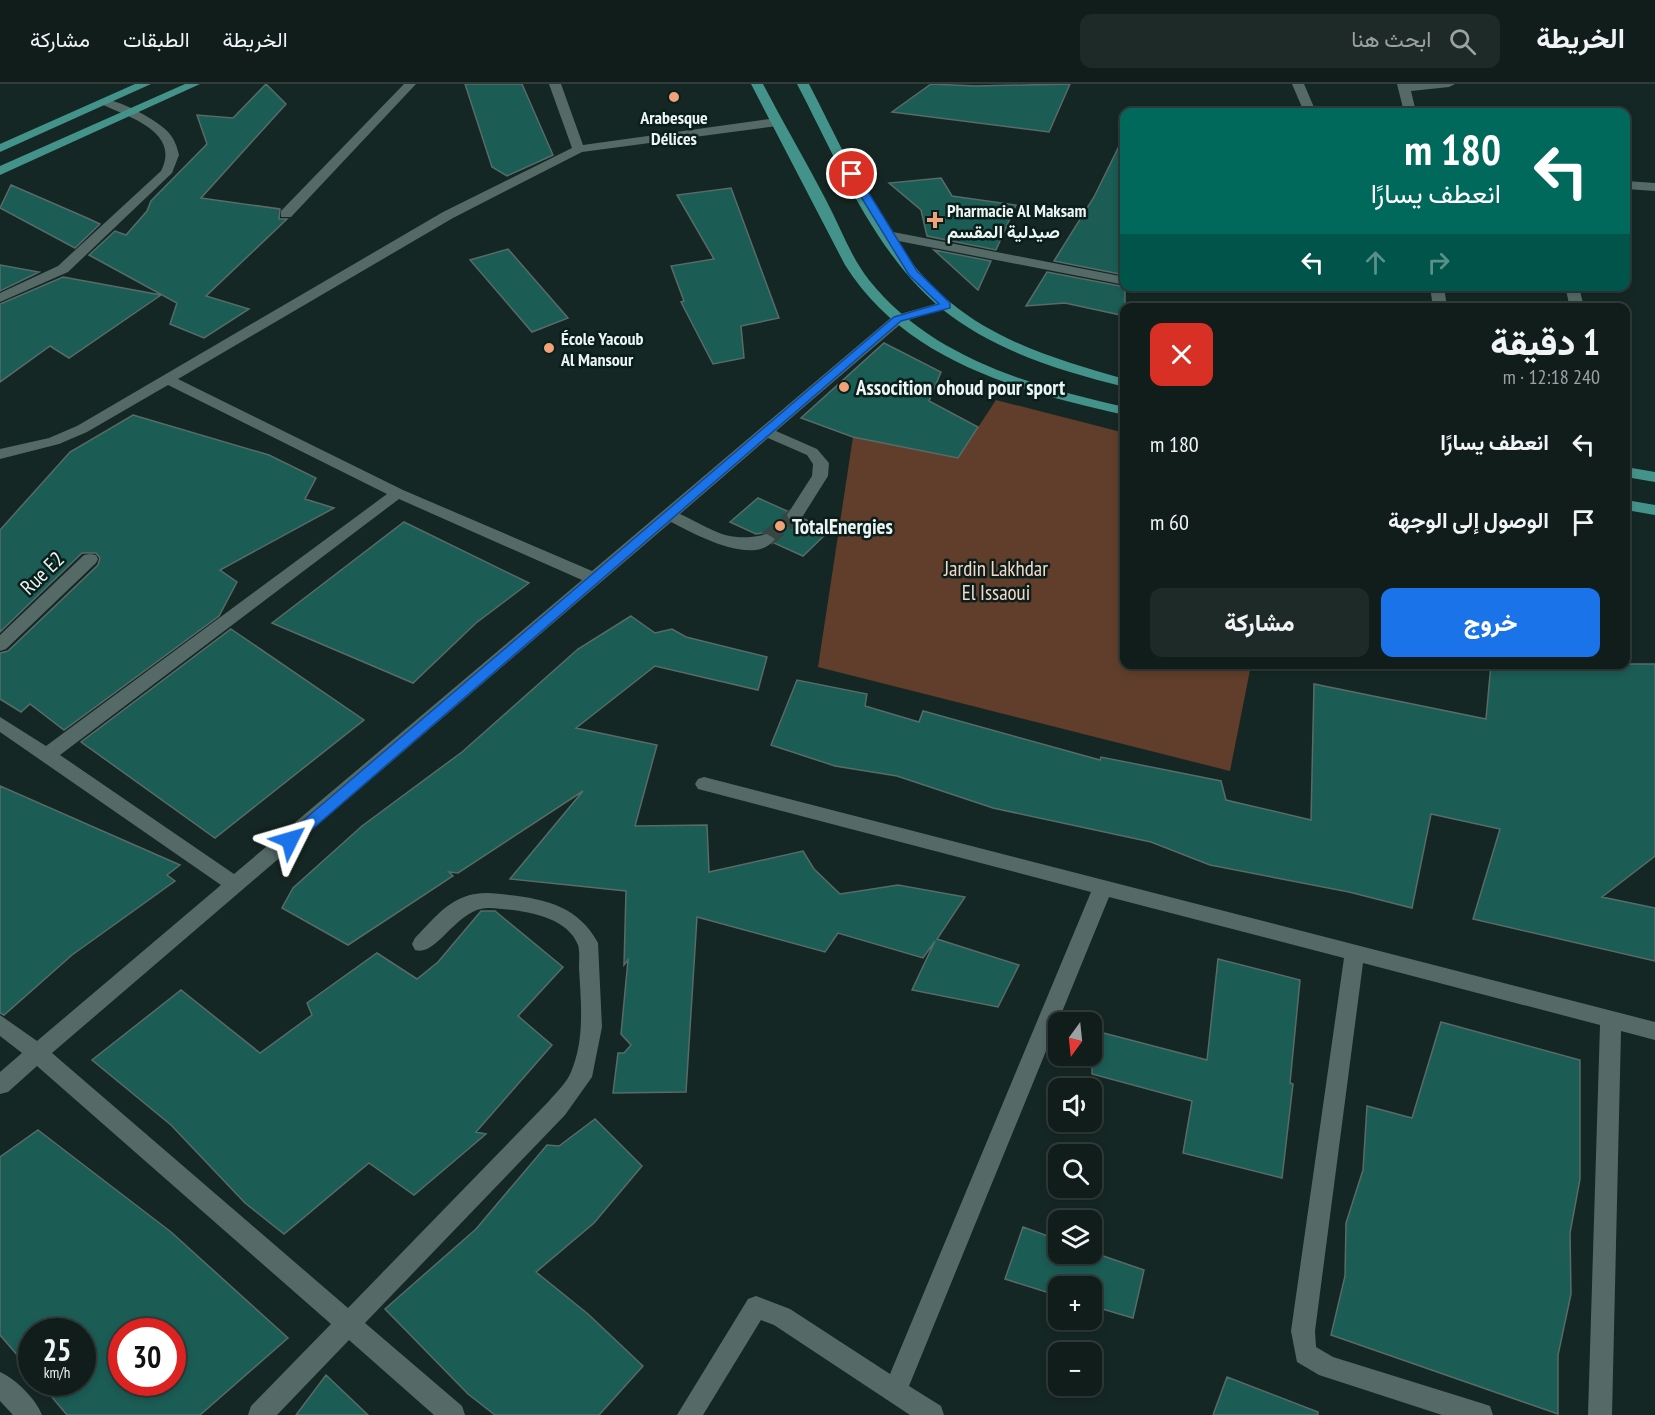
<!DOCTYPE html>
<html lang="ar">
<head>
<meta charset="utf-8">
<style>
  :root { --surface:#101d1b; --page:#1e2a28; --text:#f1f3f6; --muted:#9ca2a3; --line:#303b3a; --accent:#1a73e8 }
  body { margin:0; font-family:"PT Sans Narrow",Vazirmatn,sans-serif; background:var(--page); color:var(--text); direction:rtl; height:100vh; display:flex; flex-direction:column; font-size:22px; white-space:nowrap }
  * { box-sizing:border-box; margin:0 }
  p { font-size:20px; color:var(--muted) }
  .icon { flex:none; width:33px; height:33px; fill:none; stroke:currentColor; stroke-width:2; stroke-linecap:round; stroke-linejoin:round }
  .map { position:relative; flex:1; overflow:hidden; direction:ltr }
  .details { position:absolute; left:1120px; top:219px; width:510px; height:366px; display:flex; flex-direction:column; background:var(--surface); border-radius:12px; box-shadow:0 3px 9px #0003,0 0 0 2px var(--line); direction:rtl }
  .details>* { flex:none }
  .guide { position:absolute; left:1120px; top:24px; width:510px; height:183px; border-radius:12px; box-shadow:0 3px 9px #0003,0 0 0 2px var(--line); direction:rtl; background:#00695c; color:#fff; overflow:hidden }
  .needle { width:39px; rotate:195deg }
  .controls { position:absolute; left:1048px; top:928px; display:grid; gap:12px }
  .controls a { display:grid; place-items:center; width:54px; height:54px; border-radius:12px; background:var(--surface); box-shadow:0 3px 9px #0003,0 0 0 2px var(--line); font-size:30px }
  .speed { position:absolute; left:18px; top:1234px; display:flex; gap:12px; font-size:30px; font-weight:700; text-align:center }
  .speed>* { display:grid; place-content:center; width:78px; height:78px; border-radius:50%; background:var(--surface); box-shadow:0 3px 9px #0003,0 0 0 2px var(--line); line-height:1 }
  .speed small { font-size:15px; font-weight:400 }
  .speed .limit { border:9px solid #d22; background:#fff; color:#111 }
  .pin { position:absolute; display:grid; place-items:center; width:51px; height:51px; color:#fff; margin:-26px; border:3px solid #fff; border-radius:50%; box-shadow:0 2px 6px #0007 }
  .me { position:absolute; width:66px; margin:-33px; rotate:50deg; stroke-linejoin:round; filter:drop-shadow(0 0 4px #0008) }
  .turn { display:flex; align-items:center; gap:21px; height:126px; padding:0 30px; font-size:27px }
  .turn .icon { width:78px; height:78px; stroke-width:2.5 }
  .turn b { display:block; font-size:42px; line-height:51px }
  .lanes { display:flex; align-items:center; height:57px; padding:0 30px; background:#0003; justify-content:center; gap:30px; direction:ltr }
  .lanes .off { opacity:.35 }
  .round { display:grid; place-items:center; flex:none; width:63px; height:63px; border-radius:12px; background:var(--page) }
  .head { display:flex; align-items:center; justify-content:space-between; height:102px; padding:0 30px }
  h1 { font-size:36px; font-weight:800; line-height:45px }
  .cta { display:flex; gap:12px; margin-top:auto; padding:12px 30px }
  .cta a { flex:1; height:69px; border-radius:12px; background:var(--accent); color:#fff; font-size:24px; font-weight:800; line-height:69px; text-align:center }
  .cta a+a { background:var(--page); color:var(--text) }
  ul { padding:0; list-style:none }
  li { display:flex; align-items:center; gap:18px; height:78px; padding:0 30px }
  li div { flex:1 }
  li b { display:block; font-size:22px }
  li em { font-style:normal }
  header { display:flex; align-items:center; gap:36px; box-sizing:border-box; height:84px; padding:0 30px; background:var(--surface); border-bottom:2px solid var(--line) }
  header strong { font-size:28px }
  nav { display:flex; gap:33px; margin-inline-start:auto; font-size:21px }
  .search { width:420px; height:54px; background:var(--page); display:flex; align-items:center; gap:15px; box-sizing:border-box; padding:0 21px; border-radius:12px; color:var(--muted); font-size:22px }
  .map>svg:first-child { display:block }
</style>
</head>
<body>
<header>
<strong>الخريطة</strong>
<div class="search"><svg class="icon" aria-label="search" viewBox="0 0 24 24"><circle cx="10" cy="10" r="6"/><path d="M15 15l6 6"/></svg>ابحث هنا</div>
<nav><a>الخريطة</a><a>الطبقات</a><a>مشاركة</a></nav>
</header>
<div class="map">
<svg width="1655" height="1331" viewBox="0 0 1655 1331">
  <rect width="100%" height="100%" fill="#152724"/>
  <!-- green -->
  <path fill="#613e2b" d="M996 316 1125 349V580L1251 581 1230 687 818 583 853 353 958 374Z"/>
  <!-- building -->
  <path fill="#1b5c54" stroke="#576b68" stroke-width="1.5" fill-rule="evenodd" d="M266 0 286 20 201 114 280 125 279 135H287L206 212 249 225 204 254 170 240 177 219 89 171 115 147 126 151 147 127 151 117 207 60 197 31 233 34Z
    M465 0H522L553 71 507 92 492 83Z
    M931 0 975 2 1070 0 1049 48 892 28Z
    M1125 50V191L1054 177 1094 113Z
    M941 94 952 112 1016 121 996 166 927 152 921 126 889 99Z
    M11 101 87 134 100 140 75 164 0 124Z
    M731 104 779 234 741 242 744 274 713 280 681 218 684 217 671 182 714 175 677 111Z
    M508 165 568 234 532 248 470 176Z
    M934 166 991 177 978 206Z
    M0 181 39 188 0 207Z
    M1047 188 1120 202 1125 200V232L1065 219 1026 222Z
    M63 193 161 211 69 274 50 262 0 298V220Z
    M884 259 941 288 929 317 978 343 958 374 853 353 801 334Z
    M133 331 269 371 316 394 305 415 334 424 220 486 237 498 219 532 64 646 30 620 21 628 0 615V569L8 567 98 481 100 474 96 469H82L0 548V446L70 368Z
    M758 414 787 427 785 432 789 437 804 435 830 446 803 472 774 459 777 455 768 448 756 450 730 438Z
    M404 438 529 499 476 539 413 599 272 539Z
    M631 532 655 549 672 545 686 553 767 573 758 606 655 582 576 644 657 661 635 742 707 741 709 788 803 767 814 785 840 810 898 801 965 813 937 855 1019 881 998 923 912 906 935 857 923 874 838 849 825 868 697 833 686 1008 613 1009 618 969H624L631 961 621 950 628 876 624 881 626 807 510 795 583 707 458 789 449 788 453 792 348 861 282 824 293 804 362 742 462 668 578 565Z
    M231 545 364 636 215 754 81 658Z
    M1491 580H1655V772L1602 813 1655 824V877L1473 835 1500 745 1431 730 1412 824 1349 808 1210 781 1151 758 993 724 897 692 835 682 771 661 797 596 867 610 865 622 919 638 923 627 1100 676 1101 673 1221 697 1226 716 1311 736 1314 600 1486 635Z
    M0 702 180 781 167 791 175 797 72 871 4 931 0 929Z
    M481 827H495L563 883 518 932 552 961 476 1048 486 1050 414 1111 369 1079 284 1150 245 1119 171 1041 92 976 181 906 260 969 312 931 307 919 377 869 417 895 438 878Z
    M1218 875 1300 896 1290 999 1293 1000 1282 1094 1183 1069 1192 1017 1092 990V946L1207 976Z
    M1441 938 1580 976V1095L1570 1149 1571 1210 1558 1271V1330L1331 1251 1345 1192 1346 1139 1363 1086 1367 1022 1412 1034Z
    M595 1035 642 1082 594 1139 536 1188 588 1230 643 1282 599 1331H495L468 1310 385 1225 476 1145 547 1061 559 1062Z
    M38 1046 171 1148 288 1254 200 1331H67L40 1299H82V1248H32V1288L0 1251V1073ZM122 1248H172V1299H122Z
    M1023 1143 1059 1156V1170H1092V1168L1144 1186 1133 1234 1092 1222V1203H1059V1212L1005 1195Z
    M326 1291 368 1331H296Z
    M1227 1293 1318 1328V1331H1213Z"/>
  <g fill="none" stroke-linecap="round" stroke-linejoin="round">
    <!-- minor-tunnel -->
    <path stroke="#354643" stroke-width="16" stroke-dasharray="16 8" stroke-linecap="butt" d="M767 455 795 431"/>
    <!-- minor -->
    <path fill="#556a67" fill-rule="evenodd" d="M404 0H416L291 133H281V127Z
      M549 0H561L583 61 777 34 783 38 777 42 582 68 453 134 178 295 403 406 592 487 893 232 946 217 953 221 903 238 776 347 817 365 829 379 828 392 801 435H789L787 431 812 392 813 380 807 371 768 354 680 430C714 446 728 460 767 450L775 455C754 484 693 449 671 438L52 969 348 1224 549 1017C556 1009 567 998 571 988 585 955 581 919 579 884 579 878 580 867 578 861 566 830 518 826 490 824 457 822 438 873 415 866L412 860 415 854C429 840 444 820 464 813 479 807 494 809 509 811 546 815 579 823 598 859L602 943 592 993 565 1031 365 1239 462 1322 465 1331H434L349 1256 277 1331H248L251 1322 331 1240 37 982 8 1008 0 1010V988L22 969 0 952V931L37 957 221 801 0 648V633L46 662 387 410 168 301 87 348 59 360 0 375V365L49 354 77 342 443 128 572 64ZM399 415 582 496 234 790 60 671Z
      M1292 0H1304L1316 28H1304Z
      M1397 0H1455L1449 3 1411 7 1416 28H1404Z
      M101 16C116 13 159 37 169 49 175 56 177 63 179 71L172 89 68 188 0 218V209L58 182 161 87C181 48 129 33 101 20Z
      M1626 97 1655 99V107L1626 105Z
      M888 147 1120 192 1125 193V198L1120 200 883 154 882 151Z
      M1430 202H1444L1447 224H1433Z
      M1565 202H1579L1584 224H1570Z
      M90 470 96 471 98 475 96 479 6 565 0 567V551L84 471Z
      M704 693 1655 938V956L1621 947 1612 1331H1588L1600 941 1363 879 1315 1247 1316 1263 1333 1273 1481 1319 1490 1322 1493 1331H1442L1319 1291 1297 1278 1291 1247 1344 874 1109 813 909 1302 941 1322 944 1331H910L774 1241 761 1236 703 1331H677L748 1215 756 1212 790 1225 890 1290 1091 808 698 705 695 700 698 695Z
      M0 1288C16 1295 36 1315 42 1331H13L0 1317Z"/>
    <!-- major -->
    <path fill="#44938a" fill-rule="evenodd" d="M135 0H151L0 68V60Z
      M185 0H200L0 91V82Z
      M751 0H763C783 39 806 77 826 116 840 142 850 172 869 196 931 274 1032 302 1125 323V331C1021 308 905 277 845 181Z
      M797 0H809C848 75 884 162 950 218 999 259 1064 278 1125 295V303C1061 287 994 267 942 225 874 169 837 76 797 0Z
      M1626 383 1655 388V398L1626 393Z
      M1626 416 1655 421V431L1626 426Z"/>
  </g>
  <!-- route -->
  <path fill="#1a73e8" stroke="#114b97" stroke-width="1.5" d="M852 87 857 90 917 187 950 219V224L901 237 295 760H285V752L894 233 939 220 909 191 847 90Z"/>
  <!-- markers -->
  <g fill="#f0a279" stroke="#0b1e1b" stroke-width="2">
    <circle cx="674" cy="13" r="6"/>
    <path d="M932 127h6v6h6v6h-6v6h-6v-6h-6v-6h6z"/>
    <circle cx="549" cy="264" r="6"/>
    <circle cx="844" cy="303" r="6"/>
    <circle cx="780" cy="442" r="6"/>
  </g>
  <g text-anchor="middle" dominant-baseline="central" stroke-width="5" stroke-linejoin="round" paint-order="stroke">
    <!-- far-poi labels -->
    <g font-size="18" font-weight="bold" fill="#ebf6f4" stroke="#0b1e1b" text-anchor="start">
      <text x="674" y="33" text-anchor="middle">Arabesque<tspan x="674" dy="21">Délices</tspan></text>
      <text x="947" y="126">Pharmacie Al Maksam<tspan x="947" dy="21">صيدلية المقسم</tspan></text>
      <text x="561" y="254">École Yacoub<tspan x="561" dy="21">Al Mansour</tspan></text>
    </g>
    <!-- poi labels -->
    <g font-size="21" font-weight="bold" fill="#ebf6f4" stroke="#0b1e1b" text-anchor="start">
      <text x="856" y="303">Assocition ohoud pour sport</text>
      <text x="792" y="442">TotalEnergies</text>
    </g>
    <!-- park labels -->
    <g font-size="21" fill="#f8d6c5" stroke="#0b1e1b">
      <text x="996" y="484">Jardin Lakhdar<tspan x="996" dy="24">El Issaoui</tspan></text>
    </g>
    <!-- street labels -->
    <g font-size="21" fill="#ebf6f4" stroke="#0b1e1b">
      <text transform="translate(42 489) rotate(-44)">Rue E2</text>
    </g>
  </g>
</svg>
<div class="controls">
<a><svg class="needle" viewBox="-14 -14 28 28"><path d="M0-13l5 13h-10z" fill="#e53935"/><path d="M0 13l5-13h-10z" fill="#9ca2a3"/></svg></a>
<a><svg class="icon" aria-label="sound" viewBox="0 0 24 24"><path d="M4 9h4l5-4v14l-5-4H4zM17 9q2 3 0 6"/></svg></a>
<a><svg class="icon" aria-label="search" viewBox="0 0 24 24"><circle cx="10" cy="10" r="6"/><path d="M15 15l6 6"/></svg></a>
<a><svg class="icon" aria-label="layers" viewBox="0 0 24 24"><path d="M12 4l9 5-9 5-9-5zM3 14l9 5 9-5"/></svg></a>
<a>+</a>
<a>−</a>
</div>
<div class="speed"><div>25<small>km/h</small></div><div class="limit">30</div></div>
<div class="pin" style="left:852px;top:90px;background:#d93025"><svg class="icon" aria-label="arrive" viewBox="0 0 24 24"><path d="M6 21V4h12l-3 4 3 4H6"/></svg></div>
<svg class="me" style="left:290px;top:756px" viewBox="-20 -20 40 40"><path d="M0-17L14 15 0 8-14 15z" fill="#1a73e8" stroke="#fff" stroke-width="4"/></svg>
<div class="guide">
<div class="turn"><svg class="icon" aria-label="left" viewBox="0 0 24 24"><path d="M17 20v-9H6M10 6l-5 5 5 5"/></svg><div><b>180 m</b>انعطف يسارًا</div></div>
<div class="lanes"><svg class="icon" aria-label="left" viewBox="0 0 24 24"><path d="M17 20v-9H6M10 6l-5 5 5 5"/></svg><svg class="icon off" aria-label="ahead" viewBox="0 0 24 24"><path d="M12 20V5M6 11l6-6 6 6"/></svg><svg class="icon off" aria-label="right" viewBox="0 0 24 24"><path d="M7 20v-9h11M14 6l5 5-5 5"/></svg></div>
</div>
<section class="details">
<div class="head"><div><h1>1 دقيقة</h1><p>240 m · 12:18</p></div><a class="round" style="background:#d93025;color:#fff"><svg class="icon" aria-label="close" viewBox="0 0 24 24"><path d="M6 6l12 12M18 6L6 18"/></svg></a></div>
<ul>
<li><svg class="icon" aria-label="left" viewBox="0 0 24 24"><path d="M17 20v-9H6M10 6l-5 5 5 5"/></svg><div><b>انعطف يسارًا</b></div><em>180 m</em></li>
<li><svg class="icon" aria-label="arrive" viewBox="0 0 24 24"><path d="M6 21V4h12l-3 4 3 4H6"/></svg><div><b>الوصول إلى الوجهة</b></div><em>60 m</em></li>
</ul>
<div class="cta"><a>خروج</a><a>مشاركة</a></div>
</section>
</div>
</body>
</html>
